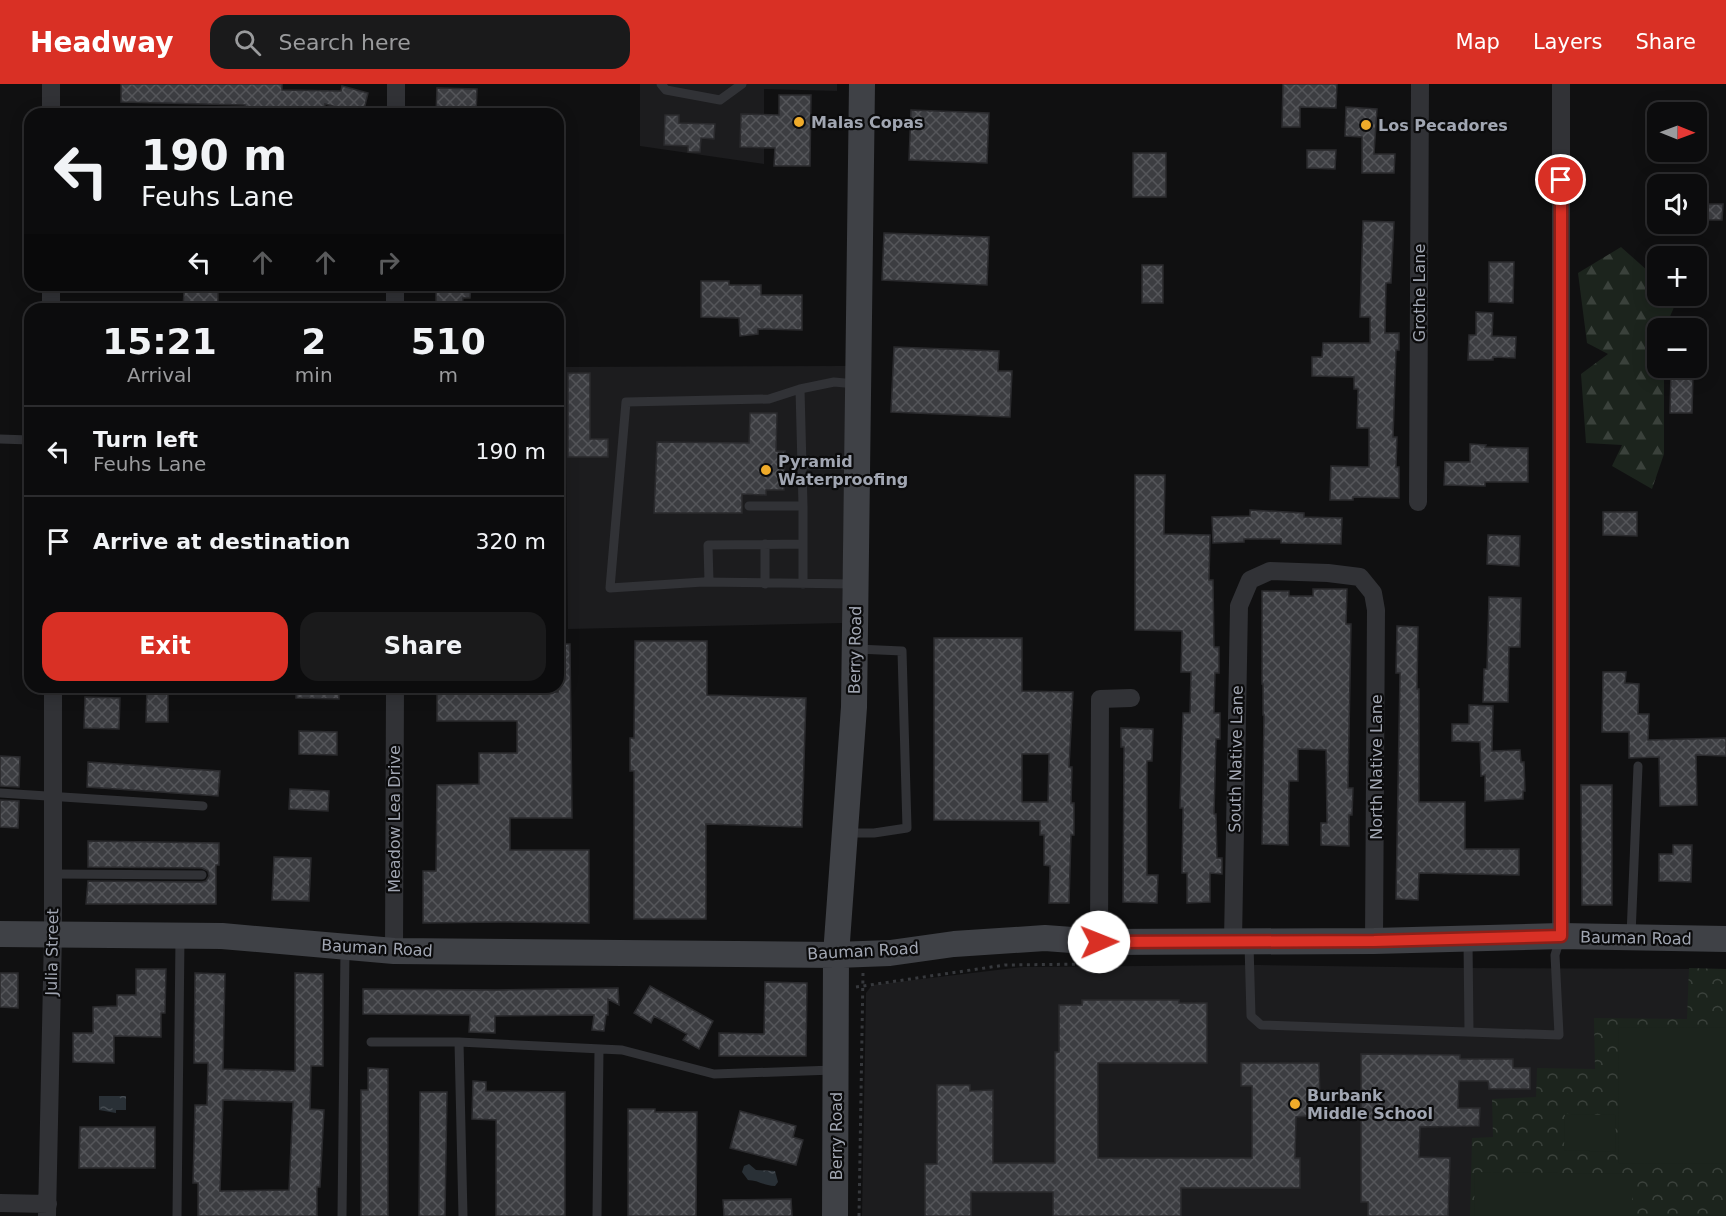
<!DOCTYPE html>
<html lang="en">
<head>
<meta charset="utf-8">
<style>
  :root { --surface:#0c0c0d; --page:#1a1a1b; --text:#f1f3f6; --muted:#9a9b9d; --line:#2c2c2e; --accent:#d93025 }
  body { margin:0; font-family:"DejaVu Sans",sans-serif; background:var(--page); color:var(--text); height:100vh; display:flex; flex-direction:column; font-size:22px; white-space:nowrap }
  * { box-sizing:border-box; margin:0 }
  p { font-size:20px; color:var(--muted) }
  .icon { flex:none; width:33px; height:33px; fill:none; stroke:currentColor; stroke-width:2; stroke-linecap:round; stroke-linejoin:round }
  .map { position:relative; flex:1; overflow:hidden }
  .details { position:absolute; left:24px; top:219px; width:540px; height:390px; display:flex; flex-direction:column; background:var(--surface); border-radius:18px; box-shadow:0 3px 15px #0003,0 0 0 2px var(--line) }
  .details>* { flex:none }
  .banner { position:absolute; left:24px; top:24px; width:540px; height:183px; border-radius:18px; box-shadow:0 3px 15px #0003,0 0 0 2px var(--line); background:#0c0c0d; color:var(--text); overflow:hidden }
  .needle { width:39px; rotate:91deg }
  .fabs { position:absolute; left:1647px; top:18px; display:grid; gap:12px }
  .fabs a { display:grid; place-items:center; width:60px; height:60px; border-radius:12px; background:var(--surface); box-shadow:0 3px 15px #0003,0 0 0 2px var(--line); font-size:30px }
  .pin { position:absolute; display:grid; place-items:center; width:51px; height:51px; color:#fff; margin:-26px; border:3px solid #fff; border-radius:50%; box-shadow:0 2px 6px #0007 }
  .me { position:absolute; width:66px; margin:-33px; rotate:89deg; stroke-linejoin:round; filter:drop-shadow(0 0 4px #0008) }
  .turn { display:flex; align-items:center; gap:21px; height:126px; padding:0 18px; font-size:27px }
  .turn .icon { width:78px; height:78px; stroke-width:2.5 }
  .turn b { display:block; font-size:42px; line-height:51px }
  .lanes { display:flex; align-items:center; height:57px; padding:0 18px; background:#0003; justify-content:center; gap:30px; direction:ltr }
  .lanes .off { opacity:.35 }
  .eta { display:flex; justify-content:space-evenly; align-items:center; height:102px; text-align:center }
  .eta b { font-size:36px; font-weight:700; line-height:42px }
  .cta { display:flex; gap:12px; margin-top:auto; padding:12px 18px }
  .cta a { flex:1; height:69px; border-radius:18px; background:var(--accent); color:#fff; font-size:24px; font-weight:700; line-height:69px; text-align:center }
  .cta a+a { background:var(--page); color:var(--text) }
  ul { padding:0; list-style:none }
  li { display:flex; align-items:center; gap:18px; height:90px; padding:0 18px; border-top:2px solid var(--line) }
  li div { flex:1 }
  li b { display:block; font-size:22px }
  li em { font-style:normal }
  header { display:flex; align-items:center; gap:36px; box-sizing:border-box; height:84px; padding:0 30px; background:var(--accent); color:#fff }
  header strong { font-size:28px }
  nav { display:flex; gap:33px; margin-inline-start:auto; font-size:21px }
  .search { width:420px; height:54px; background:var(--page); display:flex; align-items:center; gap:15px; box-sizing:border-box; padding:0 21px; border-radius:18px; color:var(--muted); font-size:22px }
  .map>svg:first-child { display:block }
</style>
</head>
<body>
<header>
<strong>Headway</strong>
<div class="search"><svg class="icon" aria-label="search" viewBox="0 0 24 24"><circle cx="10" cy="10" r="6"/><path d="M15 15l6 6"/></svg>Search here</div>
<nav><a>Map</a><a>Layers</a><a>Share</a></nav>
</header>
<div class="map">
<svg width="1726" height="1132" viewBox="0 0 1726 1132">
  <defs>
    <pattern id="forest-firs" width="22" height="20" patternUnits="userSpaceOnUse" patternTransform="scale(1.5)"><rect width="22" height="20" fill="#1c241d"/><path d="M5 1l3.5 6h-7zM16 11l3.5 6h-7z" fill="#3a413b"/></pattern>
    <pattern id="park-crowns" width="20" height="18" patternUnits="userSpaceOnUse" patternTransform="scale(1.5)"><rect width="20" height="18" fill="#1c241d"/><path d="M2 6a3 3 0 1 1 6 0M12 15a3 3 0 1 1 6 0" fill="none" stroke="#3a413b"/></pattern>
    <pattern id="water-ripples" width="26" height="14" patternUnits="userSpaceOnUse" patternTransform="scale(1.5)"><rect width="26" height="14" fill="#293036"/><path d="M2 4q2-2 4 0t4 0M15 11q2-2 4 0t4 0" fill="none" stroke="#454b51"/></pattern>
    <pattern id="building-cross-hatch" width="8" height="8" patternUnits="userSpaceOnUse" patternTransform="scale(1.5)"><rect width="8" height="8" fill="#3c3d41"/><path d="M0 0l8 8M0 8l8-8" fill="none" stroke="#55565a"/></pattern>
  </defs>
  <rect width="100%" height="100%" fill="#101011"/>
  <!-- built -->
  <path fill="#1c1c1e" d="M640 0H837V7L764 5V80L640 62Z
    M847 282 842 539 568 545 565 283Z
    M1259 881 1467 884 1726 885V1132H862L866 909 872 901 1023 883Z"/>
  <!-- forest -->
  <path fill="url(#forest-firs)" d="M1621 163 1657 195 1658 212H1676L1678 214 1665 244H1658V284H1664V370L1652 405 1612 382 1622 361 1586 359 1581 290 1608 270 1587 259 1578 189Z"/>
  <!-- park -->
  <path fill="url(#park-crowns)" d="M1689 884 1726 885V1132H1470L1472 1054 1493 1053 1492 1015 1536 1013 1537 984 1595 985 1594 934 1687 935Z"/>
  <!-- pitch -->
  <path fill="#1c241d" d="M1619 943 1726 944V1080L1618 1079Z
    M1565 1030 1616 1031 1615 1068 1564 1066Z
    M1475 1088 1632 1090V1132H1474Z"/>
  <!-- water -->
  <path fill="url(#water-ripples)" d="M99 1012H126V1026H116V1029L99 1026Z
    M749 1080 756 1086 775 1087 778 1098 775 1102C764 1102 758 1096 748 1096L742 1088 744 1082Z"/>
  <!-- building -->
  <path fill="url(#building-cross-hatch)" stroke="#2a2a2d" stroke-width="1.5" fill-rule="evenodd" d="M121 0H282V6L341 7 342 2 368 9 363 30 325 20V27L281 26V30H267L268 24 245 23V21L121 18Z
    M1283 0H1337L1336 24 1300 23V43H1282Z
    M437 4 477 5 476 30H436Z
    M779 11H811L810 82H774L775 64 740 63 741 30 779 31Z
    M1346 23 1377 25 1374 70H1395L1394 89H1362V53L1345 52Z
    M911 26 989 29 987 79 909 76Z
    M665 31H679V39L715 40 714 55 701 54 700 68H688V62L664 61Z
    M1307 66H1336L1335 85 1307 84Z
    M1133 69H1166V113H1133Z
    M1702 120H1723L1722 136H1702Z
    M1363 137 1394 138 1391 199H1386L1385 249H1399V266H1396L1393 353H1397L1396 383H1399V414L1353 413V416H1330L1331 382 1369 383V344H1357L1358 305H1354V293L1312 292V273H1322L1323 259H1370V233H1360Z
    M884 149 989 153 987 201 882 196Z
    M1489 178H1514L1513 219 1489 218Z
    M1142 181H1163V219H1142Z
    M701 197H729V201H761V211H802V246L758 245V250L740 252 739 234 701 233Z
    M436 201H471L470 214H463L462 225H436Z
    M184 207 218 208V225H183Z
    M1476 228 1493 229 1492 252 1516 253 1515 274 1493 273V276H1468L1469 251H1476Z
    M894 263 999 267 998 287H1012L1010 333 891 328Z
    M568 289H590V355H608V373H568Z
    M1671 290H1693L1692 329H1670Z
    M750 329H777L776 367H785L784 406H766V411L742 410V429H654L657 358 749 359Z
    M1470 360 1486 361 1485 363 1528 364V398H1485V402L1444 401 1445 378H1470Z
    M1135 391H1165L1164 450 1210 451 1209 496H1213L1214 563H1219V589H1215L1214 629H1220V655H1216L1214 730H1216L1217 774H1222V790L1210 789V818L1187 819V789H1182L1183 724H1180L1183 629H1190L1191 588H1181L1182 547 1135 546Z
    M1250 426 1304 429V433L1342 434 1341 460 1281 459V455H1244V458L1213 459 1212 433 1250 432Z
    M1603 428H1637V452L1603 451Z
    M1488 451 1520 452 1519 482 1487 480Z
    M1313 505H1347L1346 540H1351L1348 704H1353L1352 731H1349V762L1321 761V739H1327L1326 666 1298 665V697H1289L1288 761 1262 760 1264 631H1263V600H1262V507H1289V512H1313Z
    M1489 513 1521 514 1520 563H1509L1508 618H1483L1484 585H1487Z
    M1397 542 1418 543 1417 605H1419V718H1465V765H1519V791L1419 789 1418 816 1396 815 1400 589H1396Z
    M934 554H1022V607L1073 608 1069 683H1072L1071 719H1074V751H1071L1069 819H1049L1050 782 1044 781V751H1040V737L934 736ZM1022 670H1049L1048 718H1022Z
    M635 557H707V611L806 614 802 743 706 740V835H634V687H630V654H634Z
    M558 560H570L572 734H510V766H589V839L499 838 423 839V787H436L437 701 479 700V669H517V637H437V608H558Z
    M1603 588H1626L1625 599 1639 600 1638 630H1649L1648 656 1726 654V672L1696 671 1697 721 1660 722 1659 673 1629 674V648H1602Z
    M147 603H168V638H146Z
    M296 603H339V615L296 614Z
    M85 613 120 614 119 645 84 644Z
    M1469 621 1493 622 1492 667 1520 666 1521 678H1524L1525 707H1523V715L1485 717V691L1481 692 1480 658 1452 657V640H1469Z
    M1121 644 1153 645 1152 677H1147V791H1158L1157 819 1123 818 1124 663H1121Z
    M299 647 337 648V671L299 670Z
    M0 672 20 673 19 703 0 702Z
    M88 678 220 687 218 712 87 703Z
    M1581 701H1612V821H1582Z
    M290 705 329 707 328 727 289 725Z
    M0 716 19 717 18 744 0 743Z
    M88 757 219 759V781H216V820H86L88 797 202 798 206 797 209 792 208 787 202 784 88 783Z
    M1673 761H1692L1691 798 1659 797V770H1673Z
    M274 773 311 774 309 817 272 816Z
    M136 885H166L165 929H161V953L114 952V979L73 978V949H93V923L117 922V911H136Z
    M0 889H18V924L0 923Z
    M195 889 225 890 223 985 295 987V889L323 890V982H311L310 1025 324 1026 320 1103H317V1132H198V1099H193L195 1021H207L208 979H194ZM223 1016 293 1018 289 1106 220 1107Z
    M765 898 807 899 806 972H719V949L764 950Z
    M650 902 713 937 699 965 683 956 687 950 654 932 651 939 634 929Z
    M618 904 619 921 608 915V931H606L604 947 592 946 594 931 495 932V949L469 948 470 931 363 930V905L498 906Z
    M1082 916H1179V919H1207V979H1098V1074H1252V1002H1241V979H1319L1320 1015H1307L1308 1032 1296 1033 1295 1074H1300V1104H1181V1132H1053V1108H971V1132H925V1080H937V1001H970V1007L993 1006V1079H1055V968H1059V921H1082Z
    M1361 970 1460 971V975H1513V984H1530V1005H1489L1488 997H1459L1458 1024H1480L1479 1042 1420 1043 1419 1073 1450 1074 1448 1132H1368V1118H1361Z
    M368 984 388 985V1132H361V1006H368Z
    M473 997 486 998V1007L565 1008V1132H496V1036L472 1035Z
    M420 1008H447L445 1132H419Z
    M628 1025H655V1028H697L696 1132H628Z
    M740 1027 796 1042 793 1053 803 1056 796 1081 730 1064Z
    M80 1043H155V1084H79Z
    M791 1115 792 1132H724L723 1116Z"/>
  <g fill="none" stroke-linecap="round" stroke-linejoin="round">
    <!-- path -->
    <path stroke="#37393d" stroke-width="3" stroke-dasharray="3 4.5" stroke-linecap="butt" d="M856 903 1005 881 1090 880
      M859 1132 863 889"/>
    <!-- lane -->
    <path stroke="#313236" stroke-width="9" d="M661 0 666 6 720 16 742 0
      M800 305 769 315 626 318 610 504 703 498 855 500
      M0 355 30 356
      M802 381H855
      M749 422H803L800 305 834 298 856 300
      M765 460V500
      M709 498 708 461 803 460
      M803 500V422
      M0 709 203 722
      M846 749H874L907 744 902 567 857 565
      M53 790 202 791
      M1631 851 1638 682
      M1468 857 1469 947
      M1249 860 1251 932 1261 941 1559 951 1555 871 1560 855
      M371 958H459
      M177 1132 180 853
      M342 1132 345 865
      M463 1132 459 958 622 966 714 990 834 986
      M597 1132 599 965"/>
    <!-- street -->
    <path stroke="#313236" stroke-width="18" d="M51 30V0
      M396 30V0
      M51 201V225
      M395 225V201
      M1418 418 1420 0
      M1561 852V0
      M1233 857 1239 522 1250 496 1270 487 1328 489 1360 493 1373 509 1376 526 1374 857
      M1099 858 1100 615 1131 614
      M394 867 395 603
      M0 1119 48 1120
      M47 1132 53 850V603"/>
    <!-- secondary -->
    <path stroke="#3f4146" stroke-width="26" d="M0 850 222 852 394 867 836 871 890 869 954 860 1045 854 1099 858 1374 857 1561 852 1726 855
      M835 1132 836 871 854 623 862 0"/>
  </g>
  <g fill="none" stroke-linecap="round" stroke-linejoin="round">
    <defs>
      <path id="route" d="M1099 858 1374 857 1561 852V96"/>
    </defs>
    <!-- route casing -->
    <use href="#route" stroke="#8d1f18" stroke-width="15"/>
    <!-- route -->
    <use href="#route" stroke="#d93025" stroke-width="10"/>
  </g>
  <!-- markers -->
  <g fill="#efab2a" stroke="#0b0b0c" stroke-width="2">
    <circle cx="799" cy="38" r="6"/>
    <circle cx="1366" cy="41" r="6"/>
    <circle cx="766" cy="386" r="6"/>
    <circle cx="1295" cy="1020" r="6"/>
  </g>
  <g text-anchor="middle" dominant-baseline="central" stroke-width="4.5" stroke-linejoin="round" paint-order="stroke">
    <!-- poi labels -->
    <g font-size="16" font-weight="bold" fill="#a1a6b2" stroke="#0b0b0c" text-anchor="start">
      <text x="811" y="38">Malas Copas</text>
      <text x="1378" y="41">Los Pecadores</text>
      <text x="778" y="377">Pyramid<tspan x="778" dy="18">Waterproofing</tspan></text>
      <text x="1307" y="1011">Burbank<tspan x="1307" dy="18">Middle School</tspan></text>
    </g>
    <!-- street labels -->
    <g font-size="16" fill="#a1a6b2" stroke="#0b0b0c">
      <text transform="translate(1419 209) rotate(-90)">Grothe Lane</text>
      <text transform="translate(855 566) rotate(-89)">Berry Road</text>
      <text transform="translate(1236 675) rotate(-89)">South Native Lane</text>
      <text transform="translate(1376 683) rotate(-90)">North Native Lane</text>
      <text transform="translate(394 735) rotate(-90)">Meadow Lea Drive</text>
      <text transform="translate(1636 854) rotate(1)">Bauman Road</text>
      <text transform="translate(377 864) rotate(3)">Bauman Road</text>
      <text transform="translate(863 867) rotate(-3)">Bauman Road</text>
      <text transform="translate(52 868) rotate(-89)">Julia Street</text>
      <text transform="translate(836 1052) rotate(-90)">Berry Road</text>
    </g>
  </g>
</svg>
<div class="fabs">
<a><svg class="needle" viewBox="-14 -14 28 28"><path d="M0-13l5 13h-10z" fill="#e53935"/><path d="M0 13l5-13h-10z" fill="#9a9b9d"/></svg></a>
<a><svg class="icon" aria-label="sound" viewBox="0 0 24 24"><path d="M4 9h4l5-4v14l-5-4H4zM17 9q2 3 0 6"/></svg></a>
<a>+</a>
<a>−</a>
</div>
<div class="pin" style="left:1561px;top:96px;background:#d93025"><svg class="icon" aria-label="arrive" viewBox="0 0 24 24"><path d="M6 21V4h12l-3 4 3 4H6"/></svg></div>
<svg class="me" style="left:1099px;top:858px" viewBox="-20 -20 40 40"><circle r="19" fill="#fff"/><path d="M0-13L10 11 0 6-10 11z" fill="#d93025"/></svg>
<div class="banner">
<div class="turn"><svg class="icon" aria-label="left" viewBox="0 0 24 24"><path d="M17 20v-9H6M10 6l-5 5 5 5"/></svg><div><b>190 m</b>Feuhs Lane</div></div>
<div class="lanes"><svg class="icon" aria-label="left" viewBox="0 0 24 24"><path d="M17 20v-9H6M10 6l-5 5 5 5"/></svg><svg class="icon off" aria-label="ahead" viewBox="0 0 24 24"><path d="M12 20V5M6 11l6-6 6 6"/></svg><svg class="icon off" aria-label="ahead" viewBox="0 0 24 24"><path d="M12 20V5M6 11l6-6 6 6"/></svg><svg class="icon off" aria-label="right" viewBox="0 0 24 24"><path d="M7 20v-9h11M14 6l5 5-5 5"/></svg></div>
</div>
<section class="details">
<div class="eta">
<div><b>15:21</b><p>Arrival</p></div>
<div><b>2</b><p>min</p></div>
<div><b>510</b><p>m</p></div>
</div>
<ul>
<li><svg class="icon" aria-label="left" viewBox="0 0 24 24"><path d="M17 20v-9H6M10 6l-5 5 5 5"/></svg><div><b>Turn left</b><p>Feuhs Lane</p></div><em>190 m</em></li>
<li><svg class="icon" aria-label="arrive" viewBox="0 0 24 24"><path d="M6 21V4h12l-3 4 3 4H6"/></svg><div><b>Arrive at destination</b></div><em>320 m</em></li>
</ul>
<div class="cta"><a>Exit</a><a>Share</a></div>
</section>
</div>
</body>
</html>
